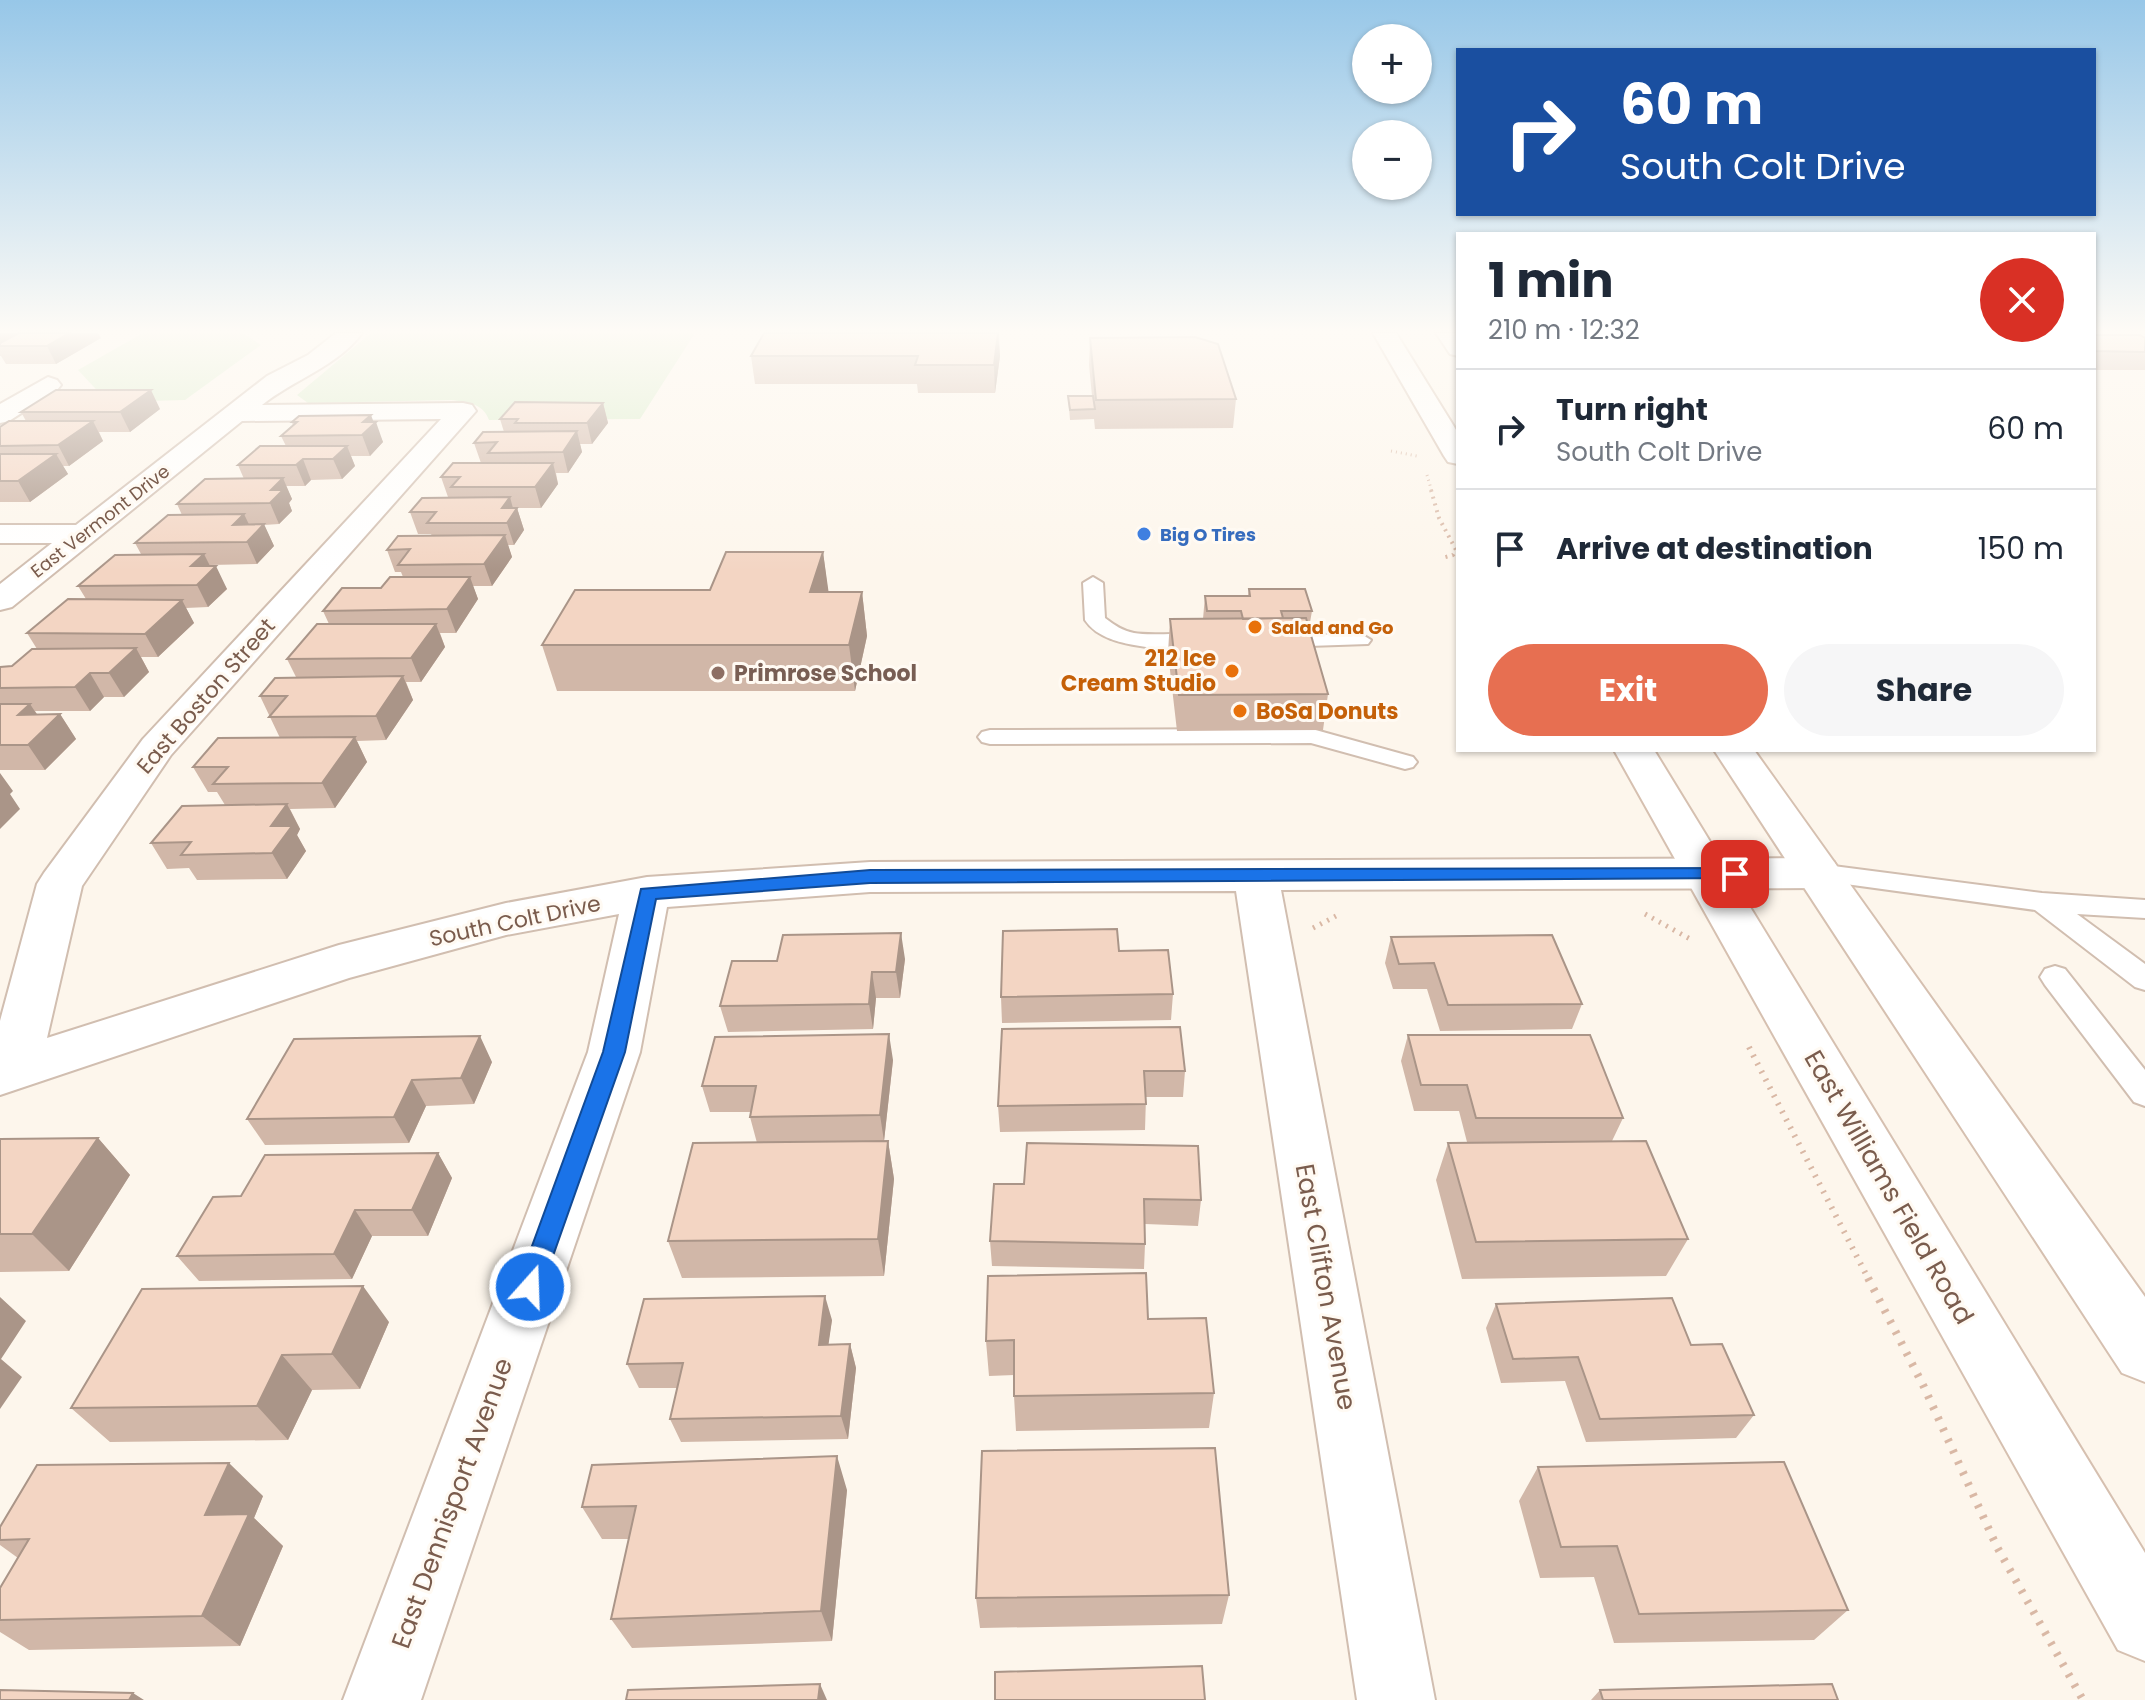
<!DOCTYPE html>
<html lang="en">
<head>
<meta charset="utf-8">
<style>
  :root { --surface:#fff; --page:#f6f6f7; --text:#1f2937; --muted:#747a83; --line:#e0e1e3; --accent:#e76f51 }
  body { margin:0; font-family:Poppins,sans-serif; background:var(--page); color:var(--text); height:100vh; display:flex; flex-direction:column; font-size:30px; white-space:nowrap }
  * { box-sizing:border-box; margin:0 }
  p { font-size:26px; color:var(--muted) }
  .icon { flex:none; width:44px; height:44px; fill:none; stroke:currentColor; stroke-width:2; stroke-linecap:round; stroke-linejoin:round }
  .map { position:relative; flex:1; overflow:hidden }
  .details { position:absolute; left:1456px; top:232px; width:640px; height:520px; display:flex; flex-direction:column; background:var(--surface); border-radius:0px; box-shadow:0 2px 6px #0004 }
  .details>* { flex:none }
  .banner { position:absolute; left:1456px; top:48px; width:640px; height:168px; border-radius:0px; box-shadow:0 2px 6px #0004; background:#1a4fa0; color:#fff; overflow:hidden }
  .buttons { position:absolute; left:1352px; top:24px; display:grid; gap:16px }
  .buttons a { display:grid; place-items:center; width:80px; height:80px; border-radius:50%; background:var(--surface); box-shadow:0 2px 6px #0004; font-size:40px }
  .pin { position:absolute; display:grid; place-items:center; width:68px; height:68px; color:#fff; margin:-34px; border-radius:16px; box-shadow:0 4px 12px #0006 }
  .me { position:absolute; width:88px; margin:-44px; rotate:20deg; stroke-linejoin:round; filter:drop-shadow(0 0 6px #0008) }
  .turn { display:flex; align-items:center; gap:28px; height:168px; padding:0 32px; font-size:36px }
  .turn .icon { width:104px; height:104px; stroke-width:2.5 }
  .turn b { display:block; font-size:56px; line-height:68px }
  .round { display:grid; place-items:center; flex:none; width:84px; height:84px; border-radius:42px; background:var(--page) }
  .headline { display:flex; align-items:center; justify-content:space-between; height:136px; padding:0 32px }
  h1 { font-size:48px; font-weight:700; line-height:60px }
  .primary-button { display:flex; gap:16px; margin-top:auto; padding:16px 32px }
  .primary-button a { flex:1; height:92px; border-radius:48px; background:var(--accent); color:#fff; font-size:32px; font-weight:700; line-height:92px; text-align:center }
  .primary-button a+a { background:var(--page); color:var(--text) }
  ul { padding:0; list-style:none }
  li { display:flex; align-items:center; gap:24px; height:120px; padding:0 32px; border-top:2px solid var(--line) }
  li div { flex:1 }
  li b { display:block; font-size:30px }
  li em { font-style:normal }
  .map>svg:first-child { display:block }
</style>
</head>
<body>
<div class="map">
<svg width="2145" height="1700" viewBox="0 0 2145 1700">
  <rect width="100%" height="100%" fill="#fdf6ec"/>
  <!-- green -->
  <path fill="#d8ecc9" d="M143 333H243L261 345 185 400 108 402 78 370Z
    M371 333H695L640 419 489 420C483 403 467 402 451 400L308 403 297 395Z"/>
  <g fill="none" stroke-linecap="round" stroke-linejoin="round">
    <defs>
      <path id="lane" d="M1093 577 1103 583 1105 618C1114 625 1123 631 1134 633 1153 637 1200 629 1211 641 1198 656 1129 647 1111 639 1100 635 1091 629 1085 620L1083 583Z
        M1361 634 1371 640 1368 644 1279 647 1269 641 1279 635Z
        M1312 729 1413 757 1417 762 1413 767 1405 769 1311 743 990 744 982 742 978 737 982 732 990 730Z
        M1818 864 2042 893 2145 900V918L2077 914 2145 964V990L2135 987 2035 910 1809 879 1805 873 1809 867Z
        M2055 966 2065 969 2145 1070V1106L2134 1102 2045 985 2040 977 2045 969Z"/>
      <path id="street" d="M336 333H362C338 366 293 380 262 405L463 403 472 405 476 411 171 755 82 886 47 1038 339 945 506 903 647 877 870 862 1818 858 1834 862 1840 873 1834 884 1818 888 1281 890 1435 1700H1357L1236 891 870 892 667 907 640 1052 421 1700H343L588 1052 619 914 506 935 349 978 0 1095V1021L37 884 44 873 143 739 441 419 242 421 12 607 0 610V584L52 543H0V525H76L267 376 308 355Z
        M48 377 57 380 61 385 57 390 9 421 0 423V404Z"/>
      <path id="secondary" d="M1373 333H1396L1458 433V464L1448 462 1444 456Z
        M1436 333H1458V356L1450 354Z
        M1614 750H1654L2145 1553V1661L2118 1650Z
        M1714 750H1754L2145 1297V1382L2122 1373Z"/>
    </defs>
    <!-- lane casing -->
    <use href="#lane" stroke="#d1beb0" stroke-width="4"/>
    <!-- street casing -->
    <use href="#street" stroke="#d1beb0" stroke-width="4"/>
    <!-- secondary casing -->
    <use href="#secondary" stroke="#d6c0b0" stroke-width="4"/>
    <!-- path-far4 -->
    <path stroke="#d9b8a5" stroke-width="3" stroke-dasharray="1 4" stroke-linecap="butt" d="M1391 451 1417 456
      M1427 475 1432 492"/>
    <!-- path-far3 -->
    <path stroke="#d9b8a5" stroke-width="4" stroke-dasharray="2 5" stroke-linecap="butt" d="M1431 490 1439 518 1456 550 1453 555 1442 558"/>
    <!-- path-far2 -->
    <path stroke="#d9b8a5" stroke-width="5" stroke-dasharray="2 6" stroke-linecap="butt" d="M1645 914 1692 940
      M1313 928 1336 916"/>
    <!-- path-far1 -->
    <path stroke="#d9b8a5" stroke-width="6" stroke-dasharray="2 7" stroke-linecap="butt" d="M1749 1047 1869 1280"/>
    <!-- path -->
    <path stroke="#d9b8a5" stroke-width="8" stroke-dasharray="3 9" stroke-linecap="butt" d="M1868 1278 1924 1387 1997 1547 2083 1700"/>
    <!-- lane -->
    <use href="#lane" fill="#fff" fill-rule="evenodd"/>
    <!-- street -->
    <use href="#street" fill="#fff" fill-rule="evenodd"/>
    <!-- secondary -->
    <use href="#secondary" fill="#fff" fill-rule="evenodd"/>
  </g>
  <!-- wall -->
  <path fill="#d1b7a8" d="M0 333 101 338 56 364H6L1 356H0Z
    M764 333H999L1000 356 995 393H918L917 384H755L751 356Z
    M2094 335 2145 338V370H2094Z
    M1090 338 1236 399 1233 428 1095 429 1094 419 1070 420 1068 396H1092L1089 365Z
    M603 403 608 423 592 444H580L582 452 568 473H556L558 484 541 508H517L524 530 514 545H508L512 557 492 586H473L478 599 456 633H440L445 647 421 682H406L413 700 386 740 357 741 367 762 335 808 290 809 300 829 297 835 306 851 287 879 197 880 189 868 167 869 151 843 225 805 217 792H208L193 767 280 738 260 696 296 677 287 659 329 624 323 611 381 588 403 577 401 572H395L387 550 432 536 431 534H418L410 512 448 497 441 477 481 463 474 443 504 432 500 419Z
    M160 409 130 432H99L103 441 69 466H63L68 474 30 502H0V427L26 421 21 412Z
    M292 422H373L383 442 370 456H351L355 466 342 479 311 480 305 486H286L292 499 289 503 292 511 279 524 264 525 274 546 257 564 210 565 227 589 208 607 186 608 194 623 158 657H141L149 672 124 697H104L90 711H35L37 714H60L76 739 45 770H0V667L12 666 37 649 27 633 86 599 78 586 141 554 135 543 182 515 177 504 244 479 238 465 286 446 281 436 293 426Z
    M823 552 828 592H862L867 636 855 691H557L542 645Z
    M1249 589 1312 611 1309 628 1328 694 1323 730 1177 731 1168 653 1170 619H1203L1205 596H1248Z
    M1391 937 1582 1004 1572 1029 1440 1031 1427 989H1393L1385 963Z
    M1119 951 1173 994 1171 1020 1002 1023 1001 997Z
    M905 959 900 998H876L873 1029 728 1032 720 1006Z
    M1002 1029 1185 1071 1183 1097H1146L1145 1130 1000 1132 998 1106Z
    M1408 1035 1623 1118 1612 1141 1688 1239 1666 1276 1462 1279 1436 1180 1448 1143 1467 1142 1459 1111H1414L1401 1061Z
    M294 1039 492 1062 474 1104 426 1106 409 1143 265 1145 247 1119Z
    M893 1060 884 1141 757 1143 750 1117 751 1112H710L702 1086Z
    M98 1138 130 1175 69 1271 0 1272V1139Z
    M888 1141 894 1179 884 1276 682 1278 668 1241Z
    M438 1153 452 1178 428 1236H372L352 1279 199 1281 177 1256 241 1196Z
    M1024 1184 1201 1200 1198 1226 1145 1224V1244L1144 1269 992 1266 990 1241Z
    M1496 1304 1691 1345 1754 1415 1736 1438 1586 1442 1565 1381 1501 1383 1486 1328Z
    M1148 1319 1214 1393 1209 1428 1016 1431 1014 1396V1375L989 1376 986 1341Z
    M832 1320 828 1344H850L856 1368 848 1439 681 1442 670 1419 677 1388H639L627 1364Z
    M389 1322 360 1389 312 1390 288 1440 110 1442 71 1408Z
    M1538 1467 1848 1610 1814 1640 1614 1643 1594 1577 1540 1578 1519 1501Z
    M847 1490 832 1641 632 1648 611 1619 629 1539H602L582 1507Z
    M263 1496 254 1518 283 1546 240 1646 29 1650 0 1632V1588L18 1558 0 1545V1527Z
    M1229 1595 1222 1624 980 1628 976 1598Z
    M1600 1690 1838 1700H1591Z"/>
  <!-- shaded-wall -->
  <path fill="#aa9588" d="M0 333H24L0 346Z
    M69 333H98L101 338 56 364 47 346Z
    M998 333 1000 356 995 393 994 365Z
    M151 390 160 409 130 432 120 412Z
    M603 403 608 423 592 444 587 423Z
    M371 415 374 423 376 422 383 442 370 456 362 435 363 422Z
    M93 421 103 441 69 466 58 445Z
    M577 431 582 452 568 473 563 452Z
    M347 446 355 466 342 479 333 459Z
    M56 454 68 474 30 502 18 481Z
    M303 459 311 480 305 486 296 465Z
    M553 463 558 484 541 508 535 487Z
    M283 478 292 499 289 503 292 511 279 524 270 503 271 490Z
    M510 497 514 512 517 508 524 530 514 545 502 508Z
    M244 514 254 535 264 524 274 546 257 564 247 542 233 525Z
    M505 535 512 557 492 586 484 564Z
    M823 552 829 595 810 592Z
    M204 554 212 570 216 566 227 589 208 607 197 585 191 566Z
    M470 577 478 599 456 633 447 609Z
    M862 592 867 636 855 691 849 645Z
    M182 600 194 623 158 657 145 634Z
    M436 624 445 647 421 682 411 658Z
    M136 648 149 672 124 697 109 673Z
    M90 673 104 697 90 711 75 687Z
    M403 676 413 700 386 740 376 716Z
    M30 704 46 728 60 714 76 739 45 770 28 745 18 715Z
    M355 737 367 762 335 808 322 783Z
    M0 773 13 791 10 794 20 809 0 829Z
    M287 804 300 829 297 835 306 851 287 879 272 853 271 826Z
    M901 933 905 959 900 998 896 972Z
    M872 972 876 998 873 1029 869 1004Z
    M889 1034 893 1060 884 1141 880 1115Z
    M480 1036 492 1062 474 1104 461 1078Z
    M412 1080 426 1106 409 1143 394 1117Z
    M98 1138 130 1175 69 1271 32 1234Z
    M888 1141 894 1179 884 1276 878 1239Z
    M438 1153 452 1178 428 1236 412 1210Z
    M355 1210 372 1236 352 1279 334 1254Z
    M363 1286 389 1322 360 1389 332 1354Z
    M825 1296 832 1320 825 1369 819 1345Z
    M0 1297 26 1321 1 1359 22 1377 0 1409Z
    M850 1344 856 1368 848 1439 841 1416Z
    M282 1355 312 1390 288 1440 257 1406Z
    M837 1456 847 1490 832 1641 821 1611Z
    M229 1463 263 1496 254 1518 283 1546 240 1646 202 1616 205 1515Z
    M820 1684 827 1700H818Z
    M133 1693 144 1700H129Z"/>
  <!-- building -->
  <path fill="#f3d5c3" stroke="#aa9588" stroke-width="2" d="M19 333H69L47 346H0V343Z
    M764 333H998L994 365H915L918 356H751Z
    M2094 335H2140L2145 338V352L2094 351Z
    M1195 337 1218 344 1236 399 1096 400 1090 338Z
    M56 390H151L120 412H21Z
    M1068 396H1093L1095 409 1070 410Z
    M515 402 603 403 587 423H515L518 419H500Z
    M371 415 363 422H376L362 435 281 436 297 422H292L299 416Z
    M9 421H93L58 445 0 446V427Z
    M577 431 563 452 488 453 497 442 474 443 483 432Z
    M260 446H347L333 459H303L296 465H238Z
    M0 454H56L18 481H0Z
    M453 463H553L535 487H451L460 477H441Z
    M283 478 271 490H283L270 503 177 504 205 479Z
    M510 497 502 508H517L507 523H427L436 512H410L422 498Z
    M244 514 233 525 264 524 247 542 135 543 168 515Z
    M505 535 484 564 398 565 410 549 387 550 398 536Z
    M726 552H823L810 592H862L849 645H542L575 590H710Z
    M204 554 191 566H216L197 585 78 586 115 555Z
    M390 577H470L447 609 323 611 342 588H381Z
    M1249 589H1305L1312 611H1281L1283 618 1243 619 1241 611H1207L1205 596H1250Z
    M68 599 182 600 145 634 27 633Z
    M1306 618 1328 694 1179 695 1170 619Z
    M317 624H436L411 658 287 659Z
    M136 648 109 673H90L75 687 0 688V667L12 666 32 649Z
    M403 676 376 716 269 717 287 696H260L275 678Z
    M0 704H30L18 715 60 714 28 745H0Z
    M355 737 322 783 213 784 228 767H193L218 738Z
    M287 804 271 826H292L272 853 181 855 191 842 151 843 182 806Z
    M1117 929 1119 951 1168 950 1173 994 1001 997 1003 931Z
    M901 933 896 972H872L869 1004 720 1006 732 961H777L783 935Z
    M1552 935 1582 1004 1448 1005 1434 963 1399 964 1391 937Z
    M1180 1027 1185 1071H1144L1146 1104 998 1106 1002 1029Z
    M889 1034 880 1115 750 1117 756 1086H702L715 1037Z
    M1408 1035H1590L1623 1118H1476L1467 1085H1421Z
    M480 1036 461 1078 412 1080 394 1117 247 1119 294 1039Z
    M98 1138 32 1234H0V1139Z
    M888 1141 878 1239 668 1241 693 1143Z
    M1646 1141 1688 1239 1476 1242 1448 1143Z
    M1027 1143 1198 1146 1201 1200 1144 1199 1145 1244 990 1241 994 1184H1024Z
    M438 1153 412 1210H355L334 1254 177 1256 213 1197 241 1196 265 1155Z
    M1146 1273 1148 1319 1206 1318 1214 1393 1014 1396V1340L986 1341 988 1276Z
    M363 1286 332 1354 282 1355 257 1406 71 1408 142 1289Z
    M825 1296 819 1345 850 1344 841 1416 670 1419 683 1363 627 1364 644 1299Z
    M1672 1298 1691 1345 1722 1344 1754 1415 1600 1419 1578 1357 1513 1359 1496 1304Z
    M1215 1448 1229 1595 976 1598 982 1451Z
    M837 1456 821 1611 611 1619 636 1506 582 1507 592 1465Z
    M1784 1462 1848 1610 1639 1614 1617 1546 1561 1547 1538 1467Z
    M229 1463 205 1515 249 1514 202 1616 0 1620V1588L29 1539 0 1540V1527L37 1465Z
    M1202 1666 1205 1700H995V1672Z
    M820 1684 818 1700H626L628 1690Z
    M1832 1684 1838 1700H1603L1600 1690Z
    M0 1690 133 1693 129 1700H0Z"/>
  <!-- sky -->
  <linearGradient id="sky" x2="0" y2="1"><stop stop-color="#97c7e8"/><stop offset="0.58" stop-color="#fefbf6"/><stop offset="1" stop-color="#fefbf6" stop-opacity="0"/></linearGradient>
  <rect width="2145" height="571" fill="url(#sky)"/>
  <!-- route -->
  <path fill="#1a73e8" stroke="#114b97" stroke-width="2" d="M1735 868 1744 874 1741 878 870 883 656 899 625 1052 542 1287 539 1296 530 1299 521 1296 517 1287 603 1052 641 889 870 870Z"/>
  <!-- markers -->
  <circle fill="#3f7fe0" stroke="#fffaf3" stroke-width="3" cx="1144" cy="534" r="8"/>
  <g fill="#e8710a" stroke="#fffaf3" stroke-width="3">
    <circle cx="1255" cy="627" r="8"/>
    <circle cx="1232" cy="671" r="8"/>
    <circle cx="1240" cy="711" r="8"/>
  </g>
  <circle fill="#8d6e63" stroke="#fffaf3" stroke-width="3" cx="718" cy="673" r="8"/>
  <g text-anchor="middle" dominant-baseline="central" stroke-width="6" stroke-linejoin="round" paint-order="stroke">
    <!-- far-street labels -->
    <g font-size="18" fill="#7a5c4d" stroke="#fffaf3">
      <text transform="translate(100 521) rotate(-38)">East Vermont Drive</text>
    </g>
    <!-- far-shop labels -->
    <g font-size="18" font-weight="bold" fill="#366cbe" stroke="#fffaf3" text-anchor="start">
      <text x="1160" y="534">Big O Tires</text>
    </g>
    <!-- far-food labels -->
    <g font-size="18" font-weight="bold" fill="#c56008" stroke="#fffaf3" text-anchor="start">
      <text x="1271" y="627">Salad and Go</text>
    </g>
    <!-- food labels -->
    <g font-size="22" font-weight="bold" fill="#c56008" stroke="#fffaf3" text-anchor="end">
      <text x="1216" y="658">212 Ice<tspan x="1216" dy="25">Cream Studio</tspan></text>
      <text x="1256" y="711" text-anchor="start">BoSa Donuts</text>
    </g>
    <!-- education labels -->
    <g font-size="22" font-weight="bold" fill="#785e54" stroke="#fffaf3" text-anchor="start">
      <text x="734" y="673">Primrose School</text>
    </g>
    <!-- street labels -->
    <g font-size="22" fill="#7a5c4d" stroke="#fffaf3">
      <text transform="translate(206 696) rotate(-49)">East Boston Street</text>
      <text transform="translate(515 921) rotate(-12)">South Colt Drive</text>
    </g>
    <!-- near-street labels -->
    <g font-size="26" fill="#7a5c4d" stroke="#fffaf3">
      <text transform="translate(1889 1187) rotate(60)">East Williams Field Road</text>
      <text transform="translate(1326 1287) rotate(80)">East Clifton Avenue</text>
      <text transform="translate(452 1503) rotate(-70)">East Dennisport Avenue</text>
    </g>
  </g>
</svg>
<div class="buttons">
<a>+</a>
<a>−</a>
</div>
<div class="pin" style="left:1735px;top:874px;background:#d93025"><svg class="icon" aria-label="arrive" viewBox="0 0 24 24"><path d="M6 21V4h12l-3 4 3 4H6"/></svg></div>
<svg class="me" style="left:530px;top:1287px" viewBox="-20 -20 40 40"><circle r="17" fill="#1a73e8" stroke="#fff" stroke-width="3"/><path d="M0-11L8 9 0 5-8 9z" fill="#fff"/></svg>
<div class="banner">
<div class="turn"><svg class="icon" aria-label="right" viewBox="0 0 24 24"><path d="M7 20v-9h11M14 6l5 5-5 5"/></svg><div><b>60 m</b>South Colt Drive</div></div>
</div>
<section class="details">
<div class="headline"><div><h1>1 min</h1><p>210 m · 12:32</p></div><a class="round" style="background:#d93025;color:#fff"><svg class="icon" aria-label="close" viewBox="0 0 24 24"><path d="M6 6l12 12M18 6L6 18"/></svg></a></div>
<ul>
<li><svg class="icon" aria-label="right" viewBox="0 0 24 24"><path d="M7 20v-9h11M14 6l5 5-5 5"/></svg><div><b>Turn right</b><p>South Colt Drive</p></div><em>60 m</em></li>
<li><svg class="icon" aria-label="arrive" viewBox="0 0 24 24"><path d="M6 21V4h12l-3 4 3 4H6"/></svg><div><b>Arrive at destination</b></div><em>150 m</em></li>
</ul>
<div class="primary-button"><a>Exit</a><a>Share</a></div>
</section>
</div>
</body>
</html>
